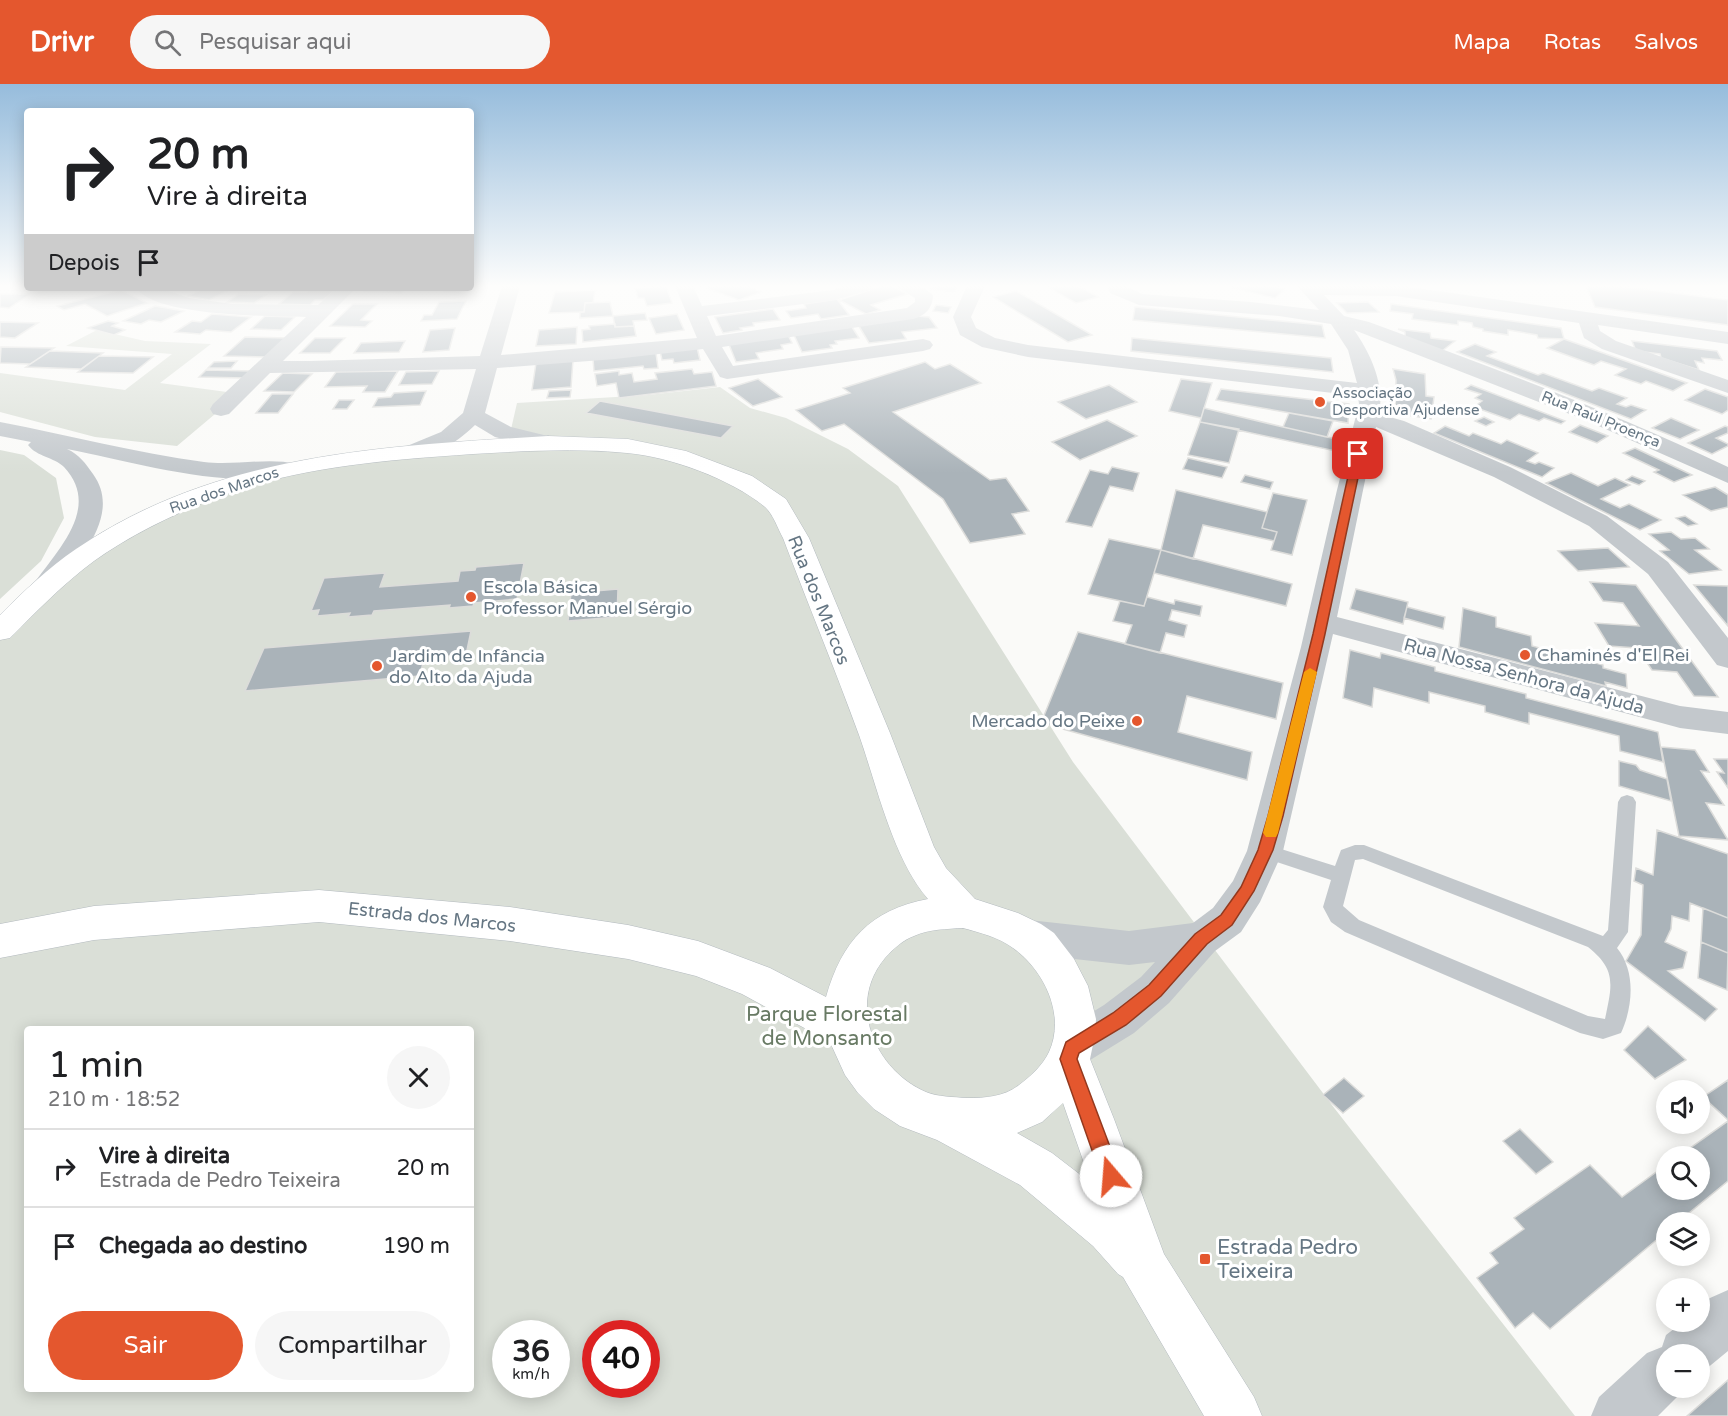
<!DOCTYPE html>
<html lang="pt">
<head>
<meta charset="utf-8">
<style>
  :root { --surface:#fff; --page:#f6f6f6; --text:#202124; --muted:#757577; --line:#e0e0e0; --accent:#e4572e }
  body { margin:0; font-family:"Varela Round",sans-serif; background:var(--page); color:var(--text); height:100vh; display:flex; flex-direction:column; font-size:22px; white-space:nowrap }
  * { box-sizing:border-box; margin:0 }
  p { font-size:20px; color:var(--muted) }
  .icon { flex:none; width:33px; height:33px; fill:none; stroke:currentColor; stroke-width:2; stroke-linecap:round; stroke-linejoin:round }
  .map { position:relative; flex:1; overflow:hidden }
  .side { position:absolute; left:24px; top:942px; width:450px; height:366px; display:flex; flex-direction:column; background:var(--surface); border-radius:6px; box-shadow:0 3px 15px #0003 }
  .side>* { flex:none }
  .guide { position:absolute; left:24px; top:24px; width:450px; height:183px; border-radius:6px; box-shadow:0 3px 15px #0003; background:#fff; color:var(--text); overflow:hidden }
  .buttons { position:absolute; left:1656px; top:996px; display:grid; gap:12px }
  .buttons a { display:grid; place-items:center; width:54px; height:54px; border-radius:50%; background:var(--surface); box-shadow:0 3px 15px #0003; font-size:30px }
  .speed { position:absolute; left:492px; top:1236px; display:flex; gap:12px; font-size:30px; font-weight:700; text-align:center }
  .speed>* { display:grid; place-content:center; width:78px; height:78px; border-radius:50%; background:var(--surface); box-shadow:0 3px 15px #0003; line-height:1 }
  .speed small { font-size:15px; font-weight:400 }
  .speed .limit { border:9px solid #d22; background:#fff; color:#111 }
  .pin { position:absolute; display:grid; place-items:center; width:51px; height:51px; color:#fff; margin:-26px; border-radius:12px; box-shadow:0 3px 9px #0006 }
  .me { position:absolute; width:66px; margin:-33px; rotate:342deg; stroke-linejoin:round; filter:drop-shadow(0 0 4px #0008) }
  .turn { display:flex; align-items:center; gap:21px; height:126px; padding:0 24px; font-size:27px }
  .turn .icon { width:78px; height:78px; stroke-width:2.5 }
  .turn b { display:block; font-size:42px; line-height:51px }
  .then { display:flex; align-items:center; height:57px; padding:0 24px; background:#0003; gap:12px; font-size:22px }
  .round { display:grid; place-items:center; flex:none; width:63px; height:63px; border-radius:32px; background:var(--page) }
  .head { display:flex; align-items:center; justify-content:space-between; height:102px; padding:0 24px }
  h1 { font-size:36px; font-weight:600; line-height:45px }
  .primary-button { display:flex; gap:12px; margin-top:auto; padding:12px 24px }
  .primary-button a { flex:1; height:69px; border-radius:36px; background:var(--accent); color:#fff; font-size:24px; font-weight:600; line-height:69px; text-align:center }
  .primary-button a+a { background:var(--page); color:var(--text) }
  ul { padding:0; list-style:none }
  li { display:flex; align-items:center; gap:18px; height:78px; padding:0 24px; border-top:2px solid var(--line) }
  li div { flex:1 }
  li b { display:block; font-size:22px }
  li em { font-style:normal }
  header { display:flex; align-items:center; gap:36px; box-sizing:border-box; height:84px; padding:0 30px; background:var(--accent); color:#fff }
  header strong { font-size:28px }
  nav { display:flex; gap:33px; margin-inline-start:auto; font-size:21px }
  .search { width:420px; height:54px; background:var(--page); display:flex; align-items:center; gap:15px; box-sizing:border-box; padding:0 21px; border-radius:33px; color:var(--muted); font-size:22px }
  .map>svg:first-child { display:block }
</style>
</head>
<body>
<header>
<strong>Drivr</strong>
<div class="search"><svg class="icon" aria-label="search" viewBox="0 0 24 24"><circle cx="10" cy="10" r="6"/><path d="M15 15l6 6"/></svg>Pesquisar aqui</div>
<nav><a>Mapa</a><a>Rotas</a><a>Salvos</a></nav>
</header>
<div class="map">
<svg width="1728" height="1332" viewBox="0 0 1728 1332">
  <rect width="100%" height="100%" fill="#fafaf8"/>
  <!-- green -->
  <path fill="#dadfd7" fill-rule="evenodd" d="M97 246 145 257 211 260 160 299 227 308 221 325 177 362 95 353 0 328V289L125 306 172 270 66 262Z
    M720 303 750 324 786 334 848 365 898 402 1073 678 1335 1025 1575 1332H0V546L70 482 235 399 346 375 507 363 517 319 648 311ZM27 945H471V1305H27ZM506 1250H556V1300H506ZM596 1250H646V1300H596Z
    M0 366 24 371 56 394 64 434 41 477 0 515Z"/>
  <!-- building -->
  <path fill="#aab3b9" stroke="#dcdcda" stroke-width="1.5" d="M666 202 672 219 647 222 644 214H638L635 204Z
    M701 202H748L761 208 739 216Z
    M882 202H893L907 210 871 221 880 226 866 230 839 216Z
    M933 202H958L955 207H948L931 205Z
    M1046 202H1079L1098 213 1076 219Z
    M1225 202H1273L1285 205 1275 214Z
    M1586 202H1619L1728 216V241L1595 223Z
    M204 204H233L209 216 188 212Z
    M369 204H406L401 209 365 207Z
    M445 204H471L470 207 444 208Z
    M310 205 335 206 323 216H315L310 221 279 220 293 208H306Z
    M121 206 147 219 107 232 85 220 64 226 57 222Z
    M595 206 593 219H585L584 228 549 229 555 208Z
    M1016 207 1092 251 1068 258 993 213Z
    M0 210H30L9 224 0 223Z
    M239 210 266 211 254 219 227 218Z
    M837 215 849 231 821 235 818 230 791 234 786 227 806 224 804 220Z
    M466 217 457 235 421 237 424 231H432L439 218Z
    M610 218 613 232 580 234V228H584L585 219Z
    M1368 218 1379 228 1347 229 1337 219Z
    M353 220H377L361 236 372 237 365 243 330 242Z
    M1391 220 1561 244 1564 255 1538 254 1537 251 1508 246V251L1483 247V245L1473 243 1472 239 1458 237V241L1412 235 1413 230 1390 227Z
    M936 221 951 223 948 229 933 227Z
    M155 222 184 227 161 238 149 236 141 240 123 237Z
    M1135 223 1322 241 1325 254 1133 236Z
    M773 225 780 236 753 239 754 242 740 244 742 246 723 249 715 233Z
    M645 229 647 236 633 237 634 242 615 243 613 232Z
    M212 230 251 233 231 248 206 246 200 250 175 248 192 237 201 238Z
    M677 230 684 246 656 250 649 234Z
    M265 232 295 233 281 246 251 245Z
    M916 232 929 233 937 244 902 248 906 255 869 259 857 239Z
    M108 237 118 239 112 242 125 246 114 251 88 244Z
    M0 238 38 239 15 254 0 253Z
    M615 240V243L634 242 636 252 583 258 582 246 590 245 589 242Z
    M577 243 576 260 536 262 539 246Z
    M852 243 859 254 835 257 837 260 830 261 832 264 802 268 793 249Z
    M455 244 449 266 423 268 430 246Z
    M1398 245 1430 249 1431 254 1455 257 1442 267 1405 253V248Z
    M788 251 792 259 781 261 783 265 756 269 759 275 736 278 728 258Z
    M245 253 288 254 268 273 224 272Z
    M315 254H345L330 269H300Z
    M1132 254 1331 274 1333 288 1131 267Z
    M1564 255 1687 299 1673 307 1646 297 1641 300 1615 291 1626 285 1601 277 1594 281 1547 264Z
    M405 257 399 268 354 269 361 259Z
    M1632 257 1717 267 1722 276 1702 274 1704 279 1695 277 1699 286 1661 274 1660 270 1636 267Z
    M1475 260 1496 268 1487 272 1538 291 1543 289 1592 307 1599 304 1627 314 1617 320 1626 323 1631 321 1646 326 1631 335 1457 268Z
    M1 263 54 264 30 280 0 279Z
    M697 263 700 276 674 279 673 275 662 276 660 267Z
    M50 267 103 269 81 285 26 283Z
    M656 269 658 284 644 285 643 282 594 287 593 275Z
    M99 272 153 273 133 289 78 288Z
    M573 276 571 303 532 306 536 279Z
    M237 277 231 284H208L214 278Z
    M925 278 935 285 950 280 981 299 893 328 990 396 1006 394 1029 427 1012 430 1025 450 970 459 943 415 844 340 822 347 796 326 850 309 843 304Z
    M692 285 694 290 712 288 716 302 619 314 616 299 597 302 595 290 619 287V291L632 289 634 298 657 295 655 289Z
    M1393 285 1425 290 1426 312 1434 313 1431 335 1395 329 1396 296Z
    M206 286 252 287 245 294 199 293Z
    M398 287 385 308H363L367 302 325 303 336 288Z
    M439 287 432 300 399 301 406 288Z
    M283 289 312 290 294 308 264 307Z
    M758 295 782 313 753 322 729 304Z
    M1181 295 1212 299 1201 334 1169 327Z
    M1109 301 1137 318 1086 335 1058 318Z
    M1471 301 1565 337 1561 340 1544 334 1539 337 1519 330 1510 336 1474 323 1482 317 1475 314 1481 310 1465 305Z
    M1221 305 1349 320 1348 339 1216 316Z
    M1705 305 1728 313V326L1722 330 1685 316Z
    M571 306 570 313 547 314 549 307Z
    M426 307 420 321 373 323 378 314 391 313 394 309Z
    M272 310H293L278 329H256Z
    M339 316H354L347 325H333Z
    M600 317 733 342 721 354 586 329Z
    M1204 324 1283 343 1345 357 1340 368 1200 338Z
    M1289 329 1333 337 1327 353 1283 343Z
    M1484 333 1494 338 1486 342 1475 337Z
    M1671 334 1699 346 1680 355 1652 344Z
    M1107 336 1137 352 1080 376 1052 358Z
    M1200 338 1239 345 1229 379 1188 371Z
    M1580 341 1608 352 1597 359 1569 348Z
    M1445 342 1469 352 1473 349 1501 360 1507 356 1538 369 1527 377 1535 380 1539 378 1554 384 1542 393 1434 349Z
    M1725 342 1728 343V349L1716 354 1728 360V362L1712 370 1688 359Z
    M1635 364 1692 391 1674 398 1654 388 1659 386 1623 369Z
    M1188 374 1227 383 1222 394 1183 385Z
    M1112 383 1139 389 1133 407 1110 402 1092 443 1066 438 1090 386 1108 390Z
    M1571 389 1598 402 1615 394 1630 401 1601 415 1620 424 1629 420 1661 436 1640 446 1546 399Z
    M1245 391 1273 398 1270 405 1241 398Z
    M1632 392 1645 397 1639 401 1626 396Z
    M1715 403 1728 411V423L1711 427 1683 411Z
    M1176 406 1267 428 1262 444 1277 448 1274 457 1203 441 1193 475 1161 466Z
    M1273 409 1307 416 1292 471 1271 466 1277 448 1262 444Z
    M1685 432 1697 440 1688 442 1676 434Z
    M1671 448 1681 455 1695 454 1709 465 1695 466 1721 486 1689 490 1660 467 1669 466 1649 450Z
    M1109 455 1161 466 1144 522 1088 510Z
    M1608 464 1629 483 1578 487 1558 467Z
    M1161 466 1292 500 1286 522 1154 489Z
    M524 479 517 515 474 519 473 522 449 524 450 521 374 527 372 531 348 533 350 529 317 532 319 526 311 527 324 494 385 489 380 503 458 497 460 487 475 486 476 483Z
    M1590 498 1636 501 1718 613 1694 612 1677 588 1652 586 1637 564 1609 562 1595 539 1639 542 1623 519 1603 517Z
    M1694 501 1728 502V542Z
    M618 505 617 533 568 537 571 509Z
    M1356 505 1408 518 1403 540 1350 525Z
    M1147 513 1174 520 1175 516 1202 522 1200 532 1172 526 1169 536 1187 541 1184 553 1166 549 1160 569 1125 560 1132 541 1113 537 1120 517 1144 522Z
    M1407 523 1445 533 1443 545 1404 534Z
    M1463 524 1496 533V543L1531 552 1532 562 1603 581V584L1626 590 1627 604 1605 598 1606 602 1459 563Z
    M471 547 466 571 424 574 420 592 245 607 264 564Z
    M1078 548 1283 599 1276 635 1187 612 1178 648 1252 668 1247 696 1041 639Z
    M1350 566 1380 574 1381 569 1435 583V587L1526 610V614L1658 648 1663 678 1620 667 1619 652 1529 629V640L1485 628V622L1429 608V619L1374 604 1372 623 1343 614Z
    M1661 663 1695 666 1709 688 1701 687 1724 721 1706 719 1728 756 1679 752Z
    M1714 675H1728V704L1717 688 1724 689Z
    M1619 677 1636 681 1640 686 1667 695 1671 717 1619 702Z
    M1657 746 1728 770V834L1690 819 1689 837 1672 832 1671 845 1665 858 1687 868 1683 884 1668 887 1717 925 1705 937 1626 877 1641 851 1643 801 1634 797 1636 784 1653 791Z
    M1703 824 1728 834V869L1701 858Z
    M1701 858 1728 869 1727 906 1698 894Z
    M1648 942 1686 976 1655 995 1624 966Z
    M1344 994 1364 1012 1343 1029 1323 1011Z
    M1728 996V1036L1703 1013Z
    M1728 1037V1097L1678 1138H1666V1148L1550 1245 1533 1229 1515 1244 1477 1194 1498 1179 1490 1169 1524 1145 1514 1134 1590 1081 1622 1113 1666 1081V1106H1700V1072H1679Z
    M1520 1045 1553 1078 1536 1090 1503 1057Z
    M1728 1296V1332H1687Z"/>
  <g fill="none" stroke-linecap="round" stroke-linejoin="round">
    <defs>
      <path id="secondary" d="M548 352 628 355 686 367 752 392 786 415 809 454 890 649 934 763 946 784 975 815 1018 829 1041 840 1054 849 1074 875 1088 902 1096 935 1095 951 1090 975 1114 1035 1164 1170 1254 1313 1262 1332H1204L1123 1193 1118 1190 1093 1162 1020 1101 937 1056 900 1042 874 1025 858 1009 845 991 830 958 742 910 696 892 628 875 510 857 319 838 94 856 0 874V840L94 822 319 806 510 823 628 841 698 857 770 884 826 913C842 857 870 826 928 815 893 775 877 702 859 651 835 585 808 520 783 454 778 445 773 430 765 423 731 395 671 373 627 369 576 364 524 367 473 370 386 376 291 383 210 416 170 432 129 452 94 477 63 500 37 527 10 554L0 556V531C24 507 48 484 76 465 217 369 384 362 548 352ZM963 844C981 849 998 853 1013 864 1044 886 1066 931 1049 968 1043 981 1030 993 1019 1001 1004 1013 985 1014 967 1014 954 1013 938 1013 926 1008 875 986 846 920 885 874 893 865 903 856 914 852 929 845 947 845 963 844ZM1063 1019 1091 1099 1052 1069 1017 1049 1042 1038Z"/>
    </defs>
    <!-- secondary casing -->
    <use href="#secondary" stroke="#b3babf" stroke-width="1"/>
    <!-- lane -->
    <path fill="#c3c8cc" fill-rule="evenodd" d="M1627 711 1633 713 1636 718 1628 848 1617 864C1636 887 1633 923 1621 949L1603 955 1580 949 1345 848 1331 838 1323 823 1331 796 1259 772 1256 767 1259 762 1265 760 1335 782 1341 766 1355 761H1364L1603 852 1608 846 1618 718 1621 713ZM1363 775 1588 863C1617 886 1612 901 1605 935L1588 932 1359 836 1343 822 1355 776Z"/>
    <!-- street -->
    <path fill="#c3c8cc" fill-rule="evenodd" d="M502 202H520L501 271 697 254 675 202H693L702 222 833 206 844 202H873L870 206 835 216 707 232 716 252 907 224 915 218V214L896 202H921L933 211C933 224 925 232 913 235L722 263 733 282 923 255 930 257 933 261 930 265 923 267 727 295 720 293 703 265 615 275 497 284 485 329 511 343 556 354 560 359 556 364 548 366 495 353 475 341C458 357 431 378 407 372L403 367 407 362 441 348 463 329 476 285 270 289 229 330 221 332 213 330 210 325 213 320 306 233C272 232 156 233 136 204H160L189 214 232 220 318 221 337 204H356L283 277H310L480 272Z
      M967 202H985L971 233 976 244 995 254 1028 261 1357 299 1348 266 1331 240 1279 232 1139 221 1110 209 1108 202H1126L1142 210 1251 218 1319 226 1297 202H1402L1728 248V260L1598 241 1600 247 1616 257 1728 296V309L1602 265 1584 254 1579 239 1396 212 1324 211 1344 232 1369 238C1490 283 1611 327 1728 383V399L1585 336 1354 246C1371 270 1385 301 1379 330L1404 337 1510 383 1607 432 1668 478 1728 554V584L1717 581 1648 490 1589 442 1494 393 1376 343 1337 533 1680 622 1728 628V650L1680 644 1333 550 1283 767 1260 818 1241 848 1215 867 1169 919 1134 949 1087 978 1072 984 1057 978 1051 964 1057 950 1104 921 1141 893 1155 878 1129 881 1029 870 1015 865 1009 853 1015 841 1029 836 1129 847 1193 839 1213 824 1233 797 1247 767 1301 563 1337 406 1359 320 1358 312 1028 273 982 263 960 251 953 233Z
      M0 338C68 351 136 369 204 378 234 382 269 373 296 380L300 385 296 390C229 407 134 378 67 365 80 371 85 379 93 390 122 430 80 474 57 507L47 509 37 507 33 501C57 466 102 424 64 383 54 373 37 373 28 361L31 358 0 352Z
      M1728 1206V1267L1700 1290V1270H1666V1304H1686L1658 1332H1591L1599 1313 1647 1269 1662 1263 1666 1251 1683 1238H1700V1223L1710 1214Z"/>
    <!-- secondary -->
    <use href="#secondary" fill="#fff" fill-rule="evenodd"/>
  </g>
  <!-- sky -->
  <linearGradient id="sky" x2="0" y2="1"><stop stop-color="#96bcdc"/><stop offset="0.52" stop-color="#fdfdfc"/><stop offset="1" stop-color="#fdfdfc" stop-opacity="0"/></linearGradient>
  <rect width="1728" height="389" fill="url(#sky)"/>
  <!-- route -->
  <path fill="#e4572e" stroke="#94391e" stroke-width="1.5" d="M1358 367 1363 370 1325 550 1283 732 1273 766 1254 807 1232 841 1207 860 1161 912 1126 941 1079 969 1077 975 1121 1092 1118 1099 1111 1102 1104 1099 1101 1092 1060 975 1066 958 1113 929 1149 901 1195 850 1221 831 1241 803 1258 766 1268 732 1313 550 1353 370Z"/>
  <!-- slow -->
  <path fill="#f59e0b" d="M1310 584 1317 588 1278 749 1276 753H1266L1263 749 1304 588Z"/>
  <!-- markers -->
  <g fill="#e4572e" stroke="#fff" stroke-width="2">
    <circle cx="1320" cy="318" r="6"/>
    <circle cx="471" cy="513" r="6"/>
    <circle cx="1525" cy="571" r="6"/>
    <circle cx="377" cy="582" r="6"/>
    <circle cx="1137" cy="637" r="6"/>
    <rect x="1199" y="1169" width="12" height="12" rx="3"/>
  </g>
  <g text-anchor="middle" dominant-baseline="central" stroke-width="6" stroke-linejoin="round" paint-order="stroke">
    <!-- far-poi labels -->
    <g font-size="15" fill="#657683" stroke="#fff" text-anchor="start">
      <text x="1332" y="309">Associação<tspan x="1332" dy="17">Desportiva Ajudense</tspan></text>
    </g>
    <!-- far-street labels -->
    <g font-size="15" fill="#657683" stroke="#fff">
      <text transform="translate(1601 335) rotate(22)">Rua Raúl Proença</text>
      <text transform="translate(224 406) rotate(-19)">Rua dos Marcos</text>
    </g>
    <!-- poi labels -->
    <g font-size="18" fill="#657683" stroke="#fff" text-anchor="start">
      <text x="483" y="503">Escola Básica<tspan x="483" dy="21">Professor Manuel Sérgio</tspan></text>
      <text x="1537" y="571">Chaminés d'El Rei</text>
      <text x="389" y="572">Jardim de Infância<tspan x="389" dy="21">do Alto da Ajuda</tspan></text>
      <text x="1125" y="637" text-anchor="end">Mercado do Peixe</text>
    </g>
    <!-- street labels -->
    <g font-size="18" fill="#657683" stroke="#fff">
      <text transform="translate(819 516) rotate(68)">Rua dos Marcos</text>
      <text transform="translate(1524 592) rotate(15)">Rua Nossa Senhora da Ajuda</text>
      <text transform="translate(432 833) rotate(6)">Estrada dos Marcos</text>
    </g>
    <!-- near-park labels -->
    <g font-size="21" fill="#687a64" stroke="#fff">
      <text x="827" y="930">Parque Florestal<tspan x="827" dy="24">de Monsanto</tspan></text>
    </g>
    <!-- near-poi labels -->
    <g font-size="21" fill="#657683" stroke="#fff" text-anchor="start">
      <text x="1217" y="1163">Estrada Pedro<tspan x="1217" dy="24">Teixeira</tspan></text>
    </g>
  </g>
</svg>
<div class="buttons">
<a><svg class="icon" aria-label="sound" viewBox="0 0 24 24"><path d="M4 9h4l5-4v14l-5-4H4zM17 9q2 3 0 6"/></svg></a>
<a><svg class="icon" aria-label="search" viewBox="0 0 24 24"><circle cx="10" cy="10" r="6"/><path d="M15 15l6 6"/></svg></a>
<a><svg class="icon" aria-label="layers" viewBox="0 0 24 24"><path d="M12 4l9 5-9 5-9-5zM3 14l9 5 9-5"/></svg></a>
<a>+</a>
<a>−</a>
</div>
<div class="speed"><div>36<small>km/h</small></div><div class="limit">40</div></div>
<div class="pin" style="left:1358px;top:370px;background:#d93025"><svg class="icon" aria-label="arrive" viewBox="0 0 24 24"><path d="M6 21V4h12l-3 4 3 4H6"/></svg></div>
<svg class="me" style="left:1111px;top:1092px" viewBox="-20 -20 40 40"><circle r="19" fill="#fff"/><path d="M0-13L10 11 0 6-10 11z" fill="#e4572e"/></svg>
<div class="guide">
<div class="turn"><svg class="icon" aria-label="right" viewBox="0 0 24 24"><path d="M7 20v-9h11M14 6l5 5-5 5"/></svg><div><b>20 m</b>Vire à direita</div></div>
<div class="then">Depois<svg class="icon" aria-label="arrive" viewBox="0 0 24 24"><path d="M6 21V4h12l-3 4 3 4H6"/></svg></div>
</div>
<section class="side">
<div class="head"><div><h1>1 min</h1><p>210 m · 18:52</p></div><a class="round"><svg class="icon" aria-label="close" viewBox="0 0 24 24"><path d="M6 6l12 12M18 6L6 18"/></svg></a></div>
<ul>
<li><svg class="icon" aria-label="right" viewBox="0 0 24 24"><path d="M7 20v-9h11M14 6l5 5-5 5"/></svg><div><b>Vire à direita</b><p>Estrada de Pedro Teixeira</p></div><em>20 m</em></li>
<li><svg class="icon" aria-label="arrive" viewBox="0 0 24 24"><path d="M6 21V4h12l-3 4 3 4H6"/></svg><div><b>Chegada ao destino</b></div><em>190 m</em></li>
</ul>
<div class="primary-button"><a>Sair</a><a>Compartilhar</a></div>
</section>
</div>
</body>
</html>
